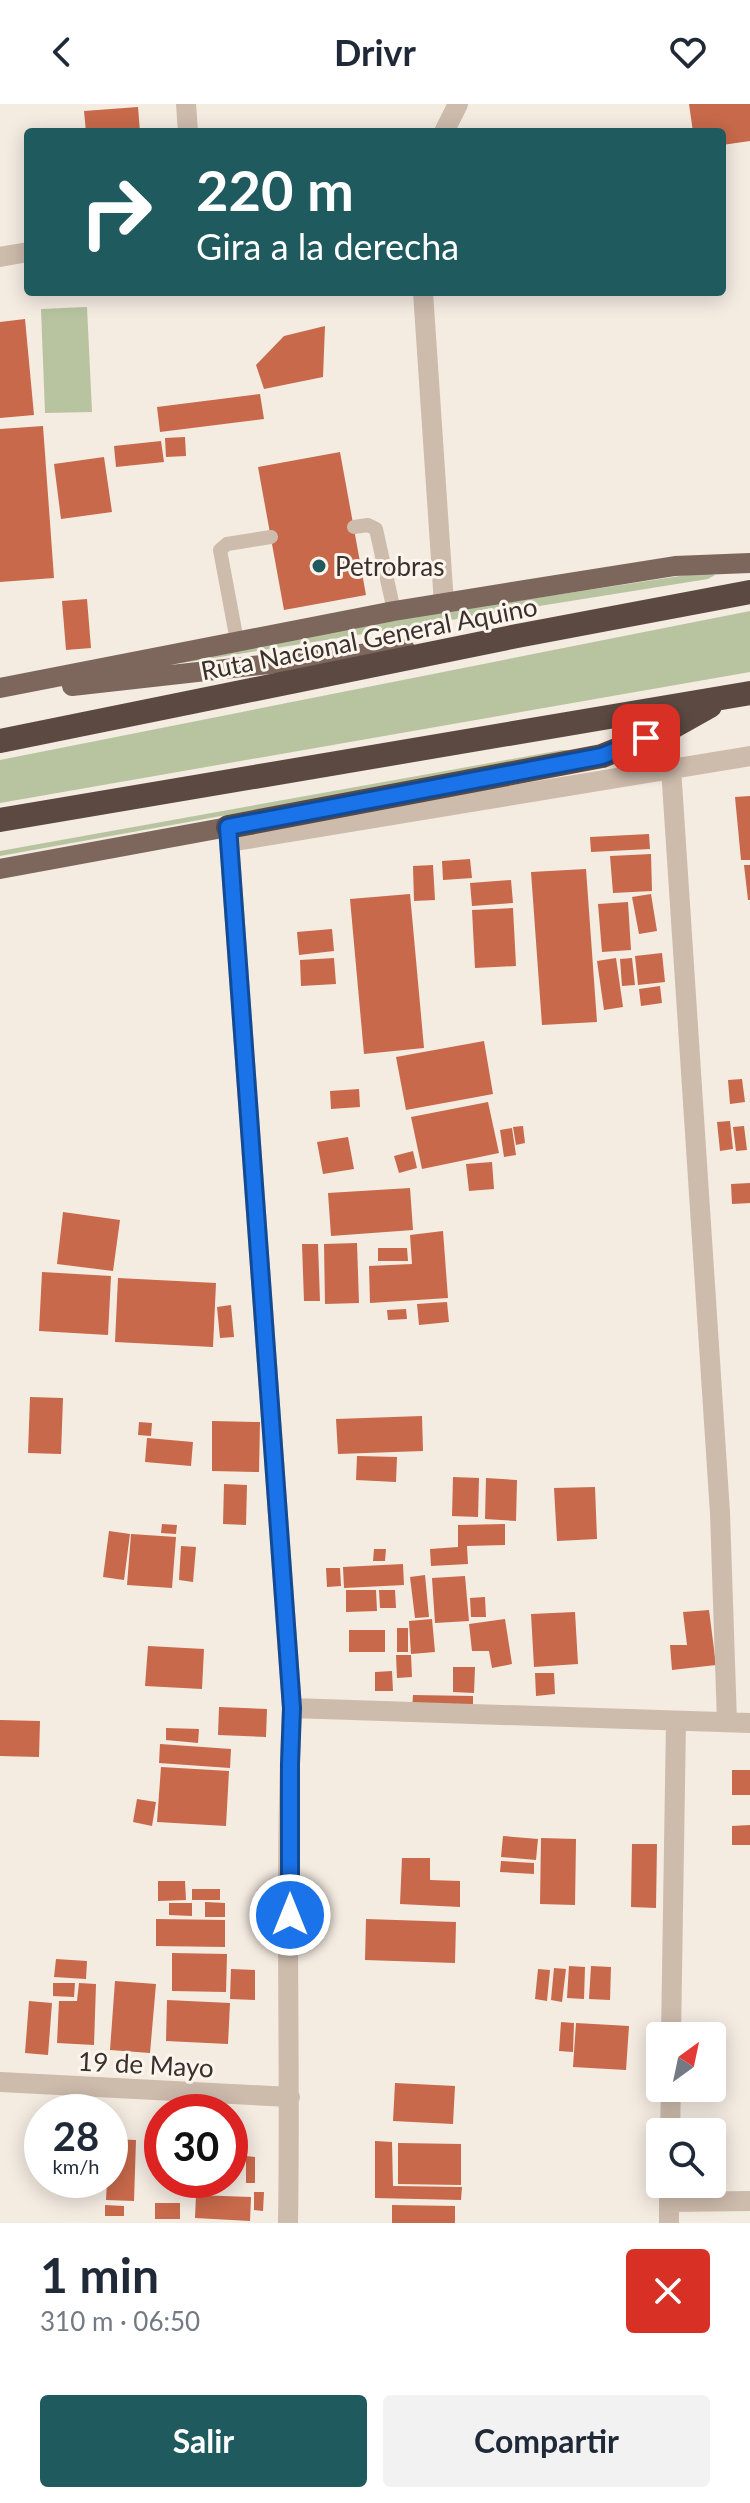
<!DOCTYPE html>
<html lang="es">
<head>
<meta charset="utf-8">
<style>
  :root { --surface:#fff; --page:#f2f2f3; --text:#1f2937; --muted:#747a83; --accent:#1f5a5e }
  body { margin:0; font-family:Lato,sans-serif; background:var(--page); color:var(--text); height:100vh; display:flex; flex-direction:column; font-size:30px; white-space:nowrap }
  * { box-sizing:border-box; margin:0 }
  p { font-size:26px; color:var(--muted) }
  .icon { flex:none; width:44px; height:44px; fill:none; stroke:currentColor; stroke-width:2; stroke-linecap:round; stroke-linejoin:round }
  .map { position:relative; height:2119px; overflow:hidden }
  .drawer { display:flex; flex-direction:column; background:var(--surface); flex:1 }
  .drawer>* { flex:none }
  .top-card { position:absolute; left:24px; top:24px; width:702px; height:168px; border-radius:8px; box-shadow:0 4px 20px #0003; background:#1f5a5e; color:#fff; overflow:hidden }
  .needle { width:52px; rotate:33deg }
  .buttons { position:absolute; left:646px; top:1918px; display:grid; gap:16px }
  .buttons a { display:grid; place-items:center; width:80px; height:80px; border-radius:8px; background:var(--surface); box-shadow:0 4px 20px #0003; font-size:40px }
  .speed { position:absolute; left:24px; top:1990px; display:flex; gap:16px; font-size:40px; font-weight:700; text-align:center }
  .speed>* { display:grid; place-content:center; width:104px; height:104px; border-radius:50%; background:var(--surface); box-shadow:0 4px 20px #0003; line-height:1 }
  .speed small { font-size:20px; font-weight:400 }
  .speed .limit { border:12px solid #d22; background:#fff; color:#111 }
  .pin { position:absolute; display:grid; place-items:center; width:68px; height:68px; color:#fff; margin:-34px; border-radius:16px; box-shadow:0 4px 12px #0006 }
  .me { position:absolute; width:88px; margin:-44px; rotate:0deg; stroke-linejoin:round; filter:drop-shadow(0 0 6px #0008) }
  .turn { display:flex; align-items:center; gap:28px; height:168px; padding:0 40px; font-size:36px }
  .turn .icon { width:104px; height:104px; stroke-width:2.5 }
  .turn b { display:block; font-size:56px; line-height:68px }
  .round { display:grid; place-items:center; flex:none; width:84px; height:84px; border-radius:8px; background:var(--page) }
  .head { display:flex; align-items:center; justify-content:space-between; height:136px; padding:0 40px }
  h1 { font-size:48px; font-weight:700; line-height:60px }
  .button { display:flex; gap:16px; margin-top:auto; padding:16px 40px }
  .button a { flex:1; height:92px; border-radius:8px; background:var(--accent); color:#fff; font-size:32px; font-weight:700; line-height:92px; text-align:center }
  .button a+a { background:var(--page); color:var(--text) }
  header { display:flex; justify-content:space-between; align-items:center; height:104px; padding:0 40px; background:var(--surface); font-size:36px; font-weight:700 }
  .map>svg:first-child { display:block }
</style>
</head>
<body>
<header><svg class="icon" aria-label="back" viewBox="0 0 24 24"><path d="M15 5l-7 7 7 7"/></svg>Drivr<svg class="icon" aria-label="heart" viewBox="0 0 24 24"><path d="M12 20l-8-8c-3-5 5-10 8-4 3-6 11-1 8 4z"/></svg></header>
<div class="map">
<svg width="750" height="2119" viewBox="0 0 750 2119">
  <rect width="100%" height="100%" fill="#f4ebe1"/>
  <!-- green -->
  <path fill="#b8c4a0" d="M87 203 92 308 45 309 41 205Z
    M706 468 715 471 708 475 88 574 405 514Z
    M750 507V568L0 699V656Z
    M562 646H569L564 650 0 752V747Z"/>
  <!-- building -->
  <path fill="#c8694b" d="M689 0H750V37L722 41V28H693Z
    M138 3 140 28H86L84 7Z
    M25 215 34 311 0 314V218Z
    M325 222 323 273 264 285 256 261 284 232Z
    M260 290 264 315 160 328 157 303Z
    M43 322 54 474 0 478V325Z
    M185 333 186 352 166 353 165 334Z
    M161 337 164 358 116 363 114 342Z
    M340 348 366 491 284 506 258 363Z
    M104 353 112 408 61 415 54 360Z
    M87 495 91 544 66 546 62 497Z
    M750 692V756H741L735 693Z
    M649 730 650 745 591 748 590 733Z
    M651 750 652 787 613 789 610 752Z
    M470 755 472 774 443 776 442 757Z
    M433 761 435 796 414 797 413 762Z
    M744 761H750V796H748Z
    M586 765 597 918 542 921 531 768Z
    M511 776 513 799 472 802 470 779Z
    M410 790 424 944 364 950 350 795Z
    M651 790 657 827 639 830 632 793Z
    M628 798 631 846 602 848 598 800Z
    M513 804 516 862 475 864 472 806Z
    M332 825 334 847 299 851 297 828Z
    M662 849 665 878 638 881 635 852Z
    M334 854 336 880 301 882 300 856Z
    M616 854 623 903 604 906 597 857Z
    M632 854 635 881 622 882 620 855Z
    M660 882 662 899 641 902 639 885Z
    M484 937 493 990 406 1006 396 953Z
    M742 975 745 998 730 1000 728 976Z
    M359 985 360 1003 331 1005 330 987Z
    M488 998 499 1049 422 1065 411 1013Z
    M730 1017 733 1045 720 1047 717 1018Z
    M523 1022 525 1039 516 1041 513 1023Z
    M744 1022 747 1046 736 1047 733 1023Z
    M512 1024 516 1051 504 1053 500 1026Z
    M348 1033 354 1065 323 1070 317 1038Z
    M413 1047 417 1064 399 1069 394 1052Z
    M492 1058 494 1085 469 1087 466 1060Z
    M750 1079V1099L732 1100 731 1080Z
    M410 1084 413 1126 331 1132 328 1089Z
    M63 1108 120 1116 113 1167 57 1160Z
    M443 1127 448 1194 370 1199 369 1162 412 1160 410 1131Z
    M357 1139 359 1199 325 1200 324 1140Z
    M302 1140H318L320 1197H304Z
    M378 1144H407L408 1157H378Z
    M42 1168 111 1172 108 1231 39 1227Z
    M118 1174 216 1179 213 1243 115 1238Z
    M447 1198 449 1218 419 1221 417 1200Z
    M231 1201 234 1233 220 1234 217 1203Z
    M406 1205 407 1215 388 1216 387 1206Z
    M30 1293 63 1294 61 1350 28 1349Z
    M422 1312 423 1347 338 1350 336 1315Z
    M212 1317 260 1318 259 1368 212 1367Z
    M139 1318 152 1319 151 1332 138 1331Z
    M147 1334 193 1338 191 1362 145 1358Z
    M357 1352 397 1353 396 1378 356 1376Z
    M453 1373 479 1374 478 1413 452 1412Z
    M486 1374 517 1376 516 1417 485 1415Z
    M224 1380 247 1381 246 1421 223 1420Z
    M595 1383 597 1435 557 1437 554 1384Z
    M162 1420 177 1421 176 1430 161 1429Z
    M505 1420V1441L467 1442 468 1460 431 1462 430 1445 458 1443V1421Z
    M109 1427 130 1430 124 1476 103 1473Z
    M131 1430 176 1433 172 1484 127 1481Z
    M181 1442 196 1443 193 1478 179 1476Z
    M374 1445H386L385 1457H373Z
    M403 1460 404 1481 344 1484 343 1463Z
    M326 1464H340L341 1482 327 1483Z
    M425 1471 429 1513 415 1514 410 1473Z
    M465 1472 469 1517 435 1519 432 1474Z
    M346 1486H376L377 1507 346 1508Z
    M379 1486H395L396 1504H380Z
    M485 1493 486 1513H471L470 1494Z
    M709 1506 716 1561 672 1566 670 1541H687L683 1508Z
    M575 1508 578 1560 534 1563 531 1510Z
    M432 1515 435 1548 411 1550 409 1517Z
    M505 1515 512 1560 492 1564 489 1547H472L469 1520Z
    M397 1524H408V1548H397Z
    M349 1526H385V1548H349Z
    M148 1542 204 1545 202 1585 145 1582Z
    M396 1551H411L412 1573 397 1574Z
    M453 1563H475L474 1589 453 1588Z
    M392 1567 393 1587H375V1568Z
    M535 1569H554L555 1590 536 1592Z
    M413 1591 473 1592V1608L412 1605Z
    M219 1603 267 1605 266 1633 218 1631Z
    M0 1616 40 1617 39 1653 0 1652Z
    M166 1624 199 1625 198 1639 166 1636Z
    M160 1640 231 1645 230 1664 159 1659Z
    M161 1663 229 1667 226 1722 157 1718Z
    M732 1666H750V1691H732Z
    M137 1695 156 1698 152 1722 133 1718Z
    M750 1721V1741H732V1722Z
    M503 1732 538 1735 536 1756 501 1753Z
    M541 1734 576 1735 575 1801 540 1800Z
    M632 1740H657L656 1804 631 1803Z
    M402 1754H430V1776L460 1777V1803L400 1800Z
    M501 1757 534 1759V1770L500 1768Z
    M158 1777H185L186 1796 158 1797Z
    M192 1785H220V1796H192Z
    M205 1798 225 1799V1813H205Z
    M169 1799H192V1812L169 1811Z
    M156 1815 225 1816V1843L156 1842Z
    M366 1815 456 1818 455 1859 365 1856Z
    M172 1849 227 1850 226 1888 172 1887Z
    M56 1855 87 1857 86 1875 54 1873Z
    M569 1862 585 1863 584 1895 567 1894Z
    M591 1862 611 1863 610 1896 589 1895Z
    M554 1864 566 1865 562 1898 551 1896Z
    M231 1865 255 1866V1896L230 1895Z
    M538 1865 550 1866 547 1897 535 1895Z
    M115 1877 156 1880 150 1949 110 1946Z
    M53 1879H75L74 1893 53 1892Z
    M79 1879 96 1880 94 1941 57 1939 59 1897H77Z
    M167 1896 230 1899 228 1940 166 1937Z
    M29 1897 52 1899 48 1951 25 1949Z
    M561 1918 574 1919 573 1948 559 1947Z
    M576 1919 629 1922 626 1966 573 1963Z
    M395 1979 455 1982 453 2020 393 2017Z
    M110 2035 136 2036 134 2097 106 2096 107 2076H110Z
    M375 2037 392 2038 393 2082 462 2083 461 2096 375 2094Z
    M398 2039 461 2040V2081L398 2080Z
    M230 2049 238 2050 236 2066H230Z
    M246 2052 255 2053V2079H246Z
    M168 2076H188V2084H168Z
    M254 2088H264L263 2107 254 2106Z
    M196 2091 251 2093 250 2117 195 2114Z
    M155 2099H180V2115H155Z
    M105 2101 124 2102V2112H105Z
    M392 2101 455 2102V2119H392Z"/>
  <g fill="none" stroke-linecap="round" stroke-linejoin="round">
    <!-- service -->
    <path stroke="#cdbbac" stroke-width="14" d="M354 423 368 421 376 425 394 507
      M237 537 220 446 227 440 271 433"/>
    <!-- minor -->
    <path stroke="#cdbbac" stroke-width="20" d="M186 0 188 28
      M444 28 458 0
      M0 153 28 148
      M423 188 444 500
      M671 664 720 1409 727 1618
      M228 723 292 1604C284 1776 291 1948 288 2119
      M229 738 750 652
      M292 1604 750 1619
      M671 1932 676 1617
      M0 1978 290 1993
      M670 2028 671 1984
      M669 2098 750 2097
      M669 2119V2080"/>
    <!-- primary -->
    <path stroke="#7d675c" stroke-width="20" d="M72 582 405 545
      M0 584 394 507 675 462 750 459
      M0 765 228 723"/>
    <!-- motorway -->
    <path stroke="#5c4a42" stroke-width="24" d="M0 637 517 532 750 488
      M0 716 750 589
      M228 723 602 652 669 625 710 602"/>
  </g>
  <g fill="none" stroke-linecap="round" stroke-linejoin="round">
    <defs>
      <path id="route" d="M290 1811V1660L292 1604 228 723 602 652 646 634"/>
    </defs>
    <!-- route casing -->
    <use href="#route" stroke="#114b97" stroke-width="20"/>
    <!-- route -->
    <use href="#route" stroke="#1a73e8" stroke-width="14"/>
  </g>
  <!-- markers -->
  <circle fill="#1f5a5e" stroke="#fbf5ee" stroke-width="3" cx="319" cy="462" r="8"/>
  <g text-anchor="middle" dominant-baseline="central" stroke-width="6" stroke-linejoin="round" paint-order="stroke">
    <!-- poi labels -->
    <g font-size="26" fill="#3b302b" stroke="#fbf5ee" text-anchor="start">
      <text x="335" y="462">Petrobras</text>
    </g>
    <!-- street labels -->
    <g font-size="26" fill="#3b302b" stroke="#fbf5ee">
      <text transform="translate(369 534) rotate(-11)">Ruta Nacional General Aquino</text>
      <text transform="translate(146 1960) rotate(3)">19 de Mayo</text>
    </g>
  </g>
</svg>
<div class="buttons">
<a><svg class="needle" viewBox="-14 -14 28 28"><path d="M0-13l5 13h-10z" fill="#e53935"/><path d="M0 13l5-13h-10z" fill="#747a83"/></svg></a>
<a><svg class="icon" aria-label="search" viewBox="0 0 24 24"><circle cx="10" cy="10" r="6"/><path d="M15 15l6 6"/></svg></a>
</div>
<div class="speed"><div>28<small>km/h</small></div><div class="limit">30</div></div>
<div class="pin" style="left:646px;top:634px;background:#d93025"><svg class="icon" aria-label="arrive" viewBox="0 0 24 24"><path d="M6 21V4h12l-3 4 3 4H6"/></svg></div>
<svg class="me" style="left:290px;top:1811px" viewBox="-20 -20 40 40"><circle r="17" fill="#1a73e8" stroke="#fff" stroke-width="3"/><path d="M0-11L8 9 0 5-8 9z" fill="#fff"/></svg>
<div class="top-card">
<div class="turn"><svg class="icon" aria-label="right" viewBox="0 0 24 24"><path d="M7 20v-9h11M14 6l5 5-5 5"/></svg><div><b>220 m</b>Gira a la derecha</div></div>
</div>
</div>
<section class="drawer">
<div class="head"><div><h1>1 min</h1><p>310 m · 06:50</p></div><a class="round" style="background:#d93025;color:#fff"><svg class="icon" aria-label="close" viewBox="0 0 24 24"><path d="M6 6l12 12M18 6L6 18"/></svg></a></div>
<div class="button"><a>Salir</a><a>Compartir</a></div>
</section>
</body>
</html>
